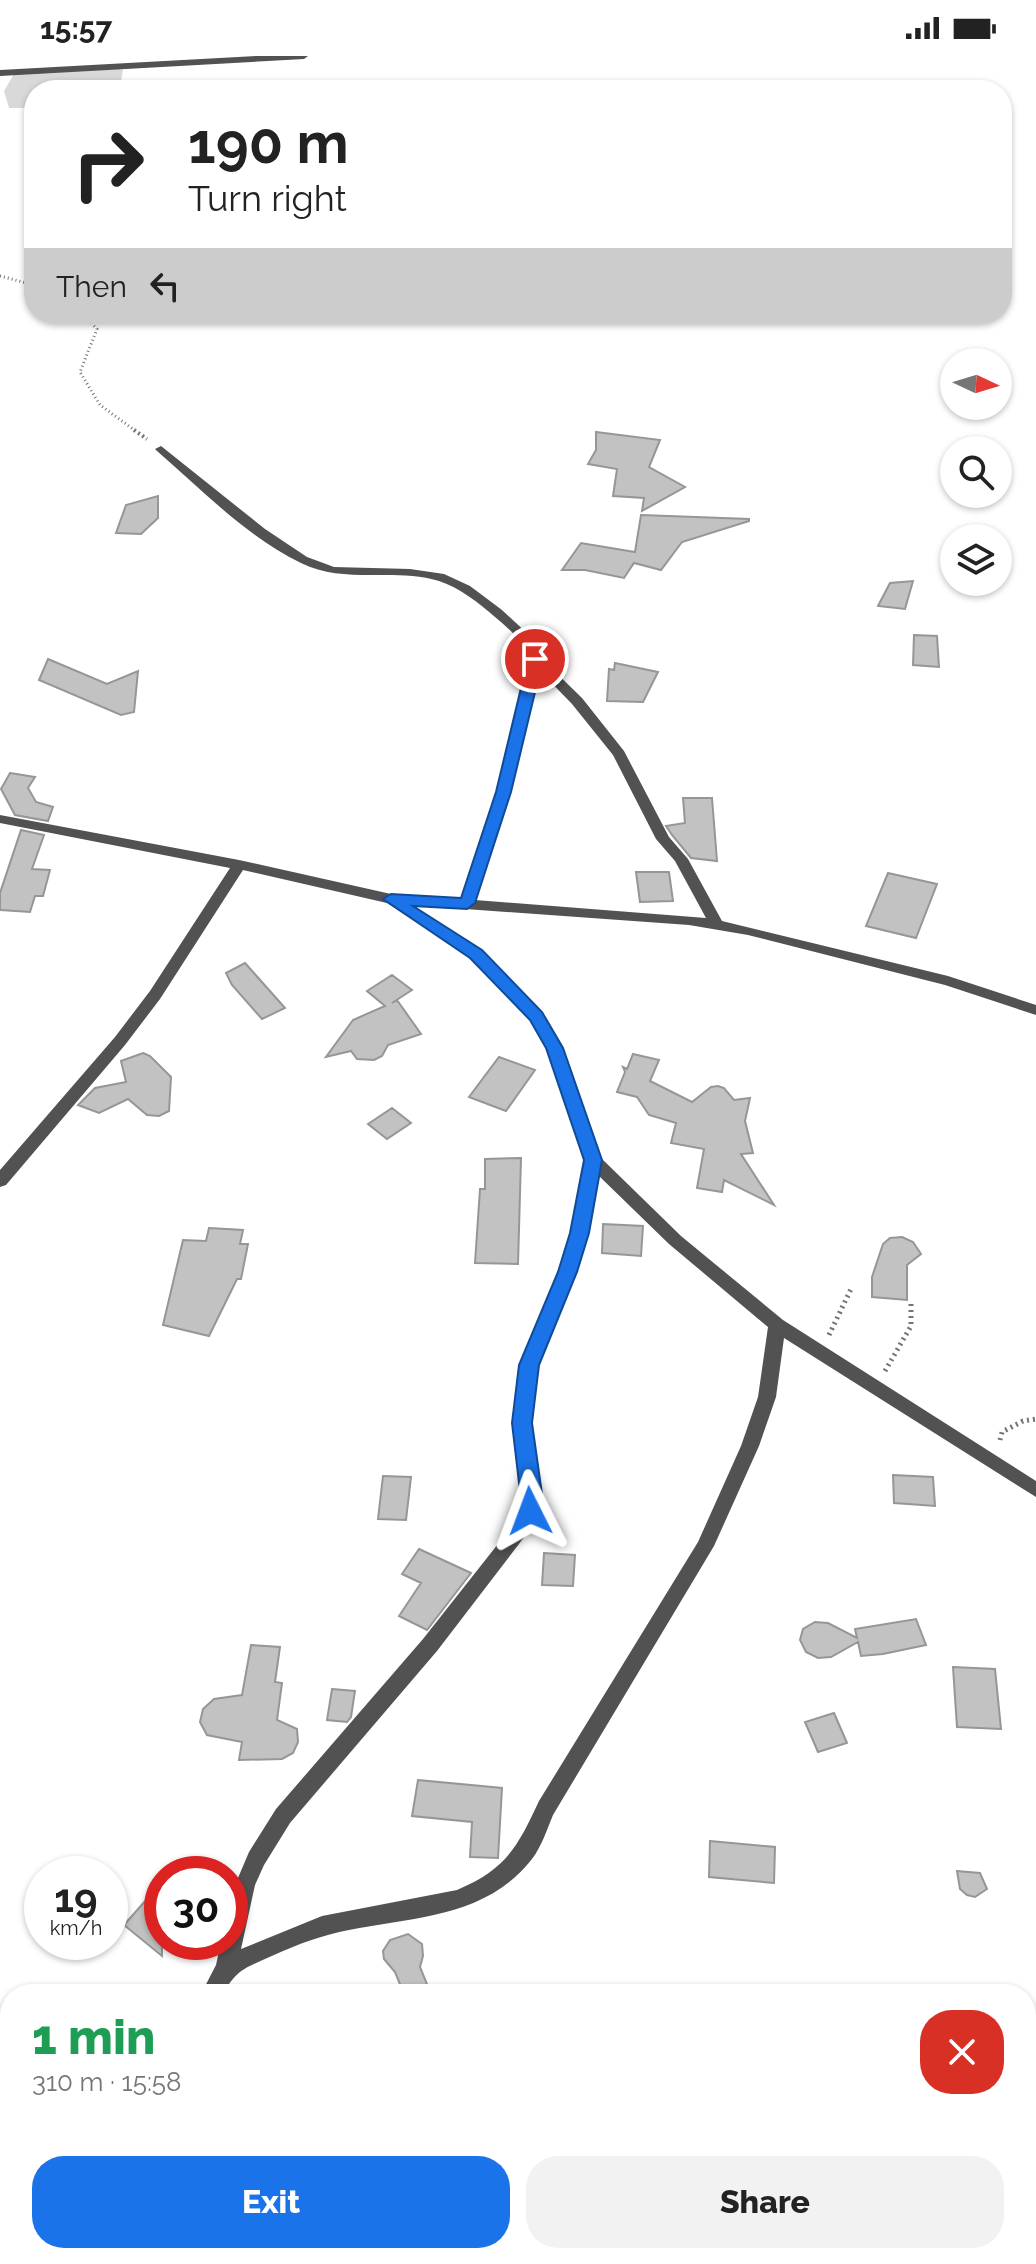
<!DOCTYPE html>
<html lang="en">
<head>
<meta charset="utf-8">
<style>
  :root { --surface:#fff; --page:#f2f2f2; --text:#222; --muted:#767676; --accent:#1a73e8 }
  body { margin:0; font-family:Raleway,sans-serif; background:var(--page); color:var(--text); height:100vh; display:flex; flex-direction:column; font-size:30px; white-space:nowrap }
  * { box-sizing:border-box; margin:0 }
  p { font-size:26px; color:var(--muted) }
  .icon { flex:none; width:44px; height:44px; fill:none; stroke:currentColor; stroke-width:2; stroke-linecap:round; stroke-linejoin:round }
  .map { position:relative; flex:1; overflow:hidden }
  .sheet { position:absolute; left:0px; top:1928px; width:1036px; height:280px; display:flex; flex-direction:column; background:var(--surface); border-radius:32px 32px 0 0; box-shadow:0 2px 6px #0004 }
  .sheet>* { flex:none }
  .hud { position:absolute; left:24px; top:24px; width:988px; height:244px; border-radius:32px; box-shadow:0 2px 6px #0004; background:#fff; color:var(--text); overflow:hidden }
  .needle { width:52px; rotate:94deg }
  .fabs { position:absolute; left:940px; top:292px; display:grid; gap:16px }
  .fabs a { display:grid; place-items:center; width:72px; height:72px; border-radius:50%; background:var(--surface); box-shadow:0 2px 6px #0004; font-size:40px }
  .speed { position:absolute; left:24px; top:1800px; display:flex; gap:16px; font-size:40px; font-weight:700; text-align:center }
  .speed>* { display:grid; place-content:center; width:104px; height:104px; border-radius:50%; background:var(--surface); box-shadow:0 2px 6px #0004; line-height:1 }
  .speed small { font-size:20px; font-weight:400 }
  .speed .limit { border:12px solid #d22; background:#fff; color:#111 }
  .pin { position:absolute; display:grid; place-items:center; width:68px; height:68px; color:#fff; margin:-34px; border:4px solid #fff; border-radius:50%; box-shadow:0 2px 8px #0007 }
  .me { position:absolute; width:88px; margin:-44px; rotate:357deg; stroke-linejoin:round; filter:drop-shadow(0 0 6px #0008) }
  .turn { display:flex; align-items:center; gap:28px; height:168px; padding:0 32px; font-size:36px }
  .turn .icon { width:104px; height:104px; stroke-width:2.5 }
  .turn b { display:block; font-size:56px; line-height:68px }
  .then { display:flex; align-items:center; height:76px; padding:0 32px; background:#0003; gap:16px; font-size:30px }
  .round { display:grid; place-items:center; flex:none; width:84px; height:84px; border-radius:32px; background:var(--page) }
  .overview { display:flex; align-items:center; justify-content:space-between; height:136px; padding:0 32px }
  h1 { font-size:48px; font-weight:800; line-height:60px; color:#1e9e55 }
  .primary-button { display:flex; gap:16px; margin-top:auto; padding:16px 32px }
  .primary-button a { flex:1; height:92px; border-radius:32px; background:var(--accent); color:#fff; font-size:32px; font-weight:800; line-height:92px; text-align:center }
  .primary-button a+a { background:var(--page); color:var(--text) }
  .status { display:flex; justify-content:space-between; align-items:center; height:56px; padding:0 40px; background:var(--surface); direction:ltr }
  .status svg { height:22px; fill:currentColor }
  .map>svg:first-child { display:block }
</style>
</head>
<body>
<div class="status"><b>15:57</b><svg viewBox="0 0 49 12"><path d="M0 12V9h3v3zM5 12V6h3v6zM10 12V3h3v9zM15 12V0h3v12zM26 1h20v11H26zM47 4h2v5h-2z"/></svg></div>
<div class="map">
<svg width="1036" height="2208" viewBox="0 0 1036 2208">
  <rect width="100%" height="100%" fill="#fff"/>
  <!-- green -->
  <path fill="#d9d9d9" d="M114 11 123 14 121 25 106 34H34V52H9L4 35 14 18Z"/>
  <!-- building -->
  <path fill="#c2c2c2" stroke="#969696" stroke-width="2" d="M596 376 660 384 649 411 685 431 642 455 644 442 613 440 617 413 588 408 596 394Z
    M158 440V462L141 478 116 477 126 449Z
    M641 459 749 463V465L682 486 661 514 634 507 624 522 585 514H562L581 487 635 496Z
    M913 525 905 553 878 550 890 527Z
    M914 579 937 580 939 611 913 609Z
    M48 603 107 628 138 615 134 656 121 659 39 624Z
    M615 607 658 616 643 646 607 645 609 613 614 614Z
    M10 717 35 721 28 732 36 746 53 751 48 765 15 759 1 733Z
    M683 742H712L717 805 691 802 672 779 666 770 685 767Z
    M21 774 44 779 32 813 50 814 43 840H35L30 856 0 854V837Z
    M636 816H669L673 845 640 846Z
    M888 817 937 828 916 882 866 870Z
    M245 907 285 952 262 963 232 929 226 917Z
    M392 919 412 934 392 947 397 944 421 978 388 989 382 1000 374 1004 357 1003 351 995 326 1001 353 964 385 950 367 935Z
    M143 997 150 1000 171 1021 169 1055 159 1060 147 1059 128 1043 99 1057 78 1049 95 1032 126 1026 121 1005Z
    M633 998 659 1004 650 1025 692 1046 711 1031 718 1030 724 1032 734 1044 750 1042 745 1065 753 1097 741 1098 774 1149 724 1124 722 1136 697 1132 704 1093 671 1087 676 1067 649 1059 637 1041 617 1036 625 1016 623 1011 627 1013Z
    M499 1001 535 1014 506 1055 469 1041Z
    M392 1052 411 1067 387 1083 368 1068Z
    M521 1102 518 1208 475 1207 480 1133H485V1103Z
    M603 1168 643 1170 641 1200 602 1197Z
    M209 1172 243 1174 240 1188H248L241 1223H237L209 1280 163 1269 183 1184 206 1185Z
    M902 1181 913 1186 921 1198 907 1209V1244L872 1241V1221L883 1188 890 1182Z
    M893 1419 933 1421 935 1450 894 1447Z
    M383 1420 411 1421 406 1464 378 1463Z
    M419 1493 471 1517 427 1574 399 1560 421 1527 402 1518Z
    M544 1497 575 1499 573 1530 542 1529Z
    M916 1563 926 1589 883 1598 861 1600 858 1586 831 1601 818 1602 806 1596 800 1584 803 1573 815 1566 828 1567 857 1582 855 1573Z
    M251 1589 280 1591 275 1626 282 1627 277 1664 297 1673 298 1686 293 1697 282 1703 239 1704 242 1686 207 1679 200 1666 203 1653 214 1643 242 1639Z
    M953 1611 995 1613 1001 1673 957 1671Z
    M332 1633 355 1635 351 1661 347 1666 327 1664Z
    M834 1657 847 1687 818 1696 805 1666Z
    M418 1724 502 1732 498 1802 470 1801 472 1766 412 1760Z
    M710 1785 775 1791 774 1827 709 1821Z
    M957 1815 980 1817 987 1833 975 1841 967 1839 960 1833Z
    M162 1826V1900L124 1869Z
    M408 1878 422 1888 423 1900 420 1911 431 1938H404L395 1916 384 1903 383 1895 390 1884Z"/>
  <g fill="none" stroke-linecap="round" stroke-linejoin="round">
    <!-- path-far2 -->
    <path stroke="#747474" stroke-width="3" stroke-dasharray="1 3" stroke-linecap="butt" d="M0 220 34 229
      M83 258 97 273 80 316 100 349 137 376"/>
    <!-- path-far1 -->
    <path stroke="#747474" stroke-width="4" stroke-dasharray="2 3" stroke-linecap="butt" d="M134 374 147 383"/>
    <!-- path -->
    <path stroke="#747474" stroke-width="5" stroke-dasharray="2 4" stroke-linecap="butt" d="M829 1279 851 1233
      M885 1315 911 1270V1244
      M1000 1384 1002 1376 1023 1365 1036 1363"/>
    <!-- street -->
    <path fill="#525252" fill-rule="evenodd" d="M256 0H308L304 3 0 20V14Z
      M161 390 265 473 307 501 334 511 410 513 444 518 470 530 502 554 530 580 541 602 582 642 624 695 669 781 688 803 722 865 948 920 1036 949V959L945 929 748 879 689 869 410 849 481 895 541 956 563 992 600 1101 681 1180 783 1264 1036 1425V1441L784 1282 776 1341 759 1390 714 1490 553 1759C547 1773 542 1790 532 1803 487 1861 415 1861 349 1874 323 1879 298 1888 274 1899 248 1911 237 1912 223 1938H201L216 1909 221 1886H230V1849L235 1829 249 1796 276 1753 423 1583 517 1464 522 1438 513 1367 520 1309 559 1216 571 1177 585 1104 547 992 531 964 471 901 387 847 243 814 160 943 125 989 6 1129 0 1131V1114L115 981 150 935 230 812 0 767V759L239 804 391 838 461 843 497 736 529 603C523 584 509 573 495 561 479 547 460 532 439 525 394 511 346 529 301 507 247 481 202 434 157 395L155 393ZM539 614 572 648 613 699 656 783 675 805 706 862 475 844 511 736ZM598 1119 669 1188 768 1271 758 1341 741 1390 698 1486 539 1745C517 1792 506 1813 457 1834L322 1860 241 1893 255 1829 264 1809 290 1767 437 1595 535 1467 540 1438 531 1367 538 1309 575 1216 587 1177Z
      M26 2198H57L51 2208H19Z"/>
  </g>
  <!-- route -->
  <path fill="#1a73e8" stroke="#114b97" stroke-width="2" d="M535 599 543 603 511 736 475 847 467 853 413 850 482 894 542 956 563 992 602 1104 589 1177 577 1216 539 1309 532 1367 542 1438 538 1461 530 1464 523 1461 512 1367 519 1309 558 1216 570 1177 584 1104 546 992 530 964 470 902 383 843 391 838 461 842 496 736 528 603Z"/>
</svg>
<div class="fabs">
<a><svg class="needle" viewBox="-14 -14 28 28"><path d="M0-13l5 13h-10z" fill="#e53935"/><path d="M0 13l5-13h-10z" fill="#767676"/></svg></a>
<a><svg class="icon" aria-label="search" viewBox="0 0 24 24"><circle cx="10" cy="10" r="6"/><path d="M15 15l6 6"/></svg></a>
<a><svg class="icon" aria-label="layers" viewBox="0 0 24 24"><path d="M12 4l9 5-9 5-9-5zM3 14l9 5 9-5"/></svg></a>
</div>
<div class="speed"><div>19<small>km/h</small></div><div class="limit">30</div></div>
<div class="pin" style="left:535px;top:603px;background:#d93025"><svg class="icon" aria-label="arrive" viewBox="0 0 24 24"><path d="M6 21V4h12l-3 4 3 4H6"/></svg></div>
<svg class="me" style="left:530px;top:1455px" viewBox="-20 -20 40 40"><path d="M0-17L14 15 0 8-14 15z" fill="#1a73e8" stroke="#fff" stroke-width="4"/></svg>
<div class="hud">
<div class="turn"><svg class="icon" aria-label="right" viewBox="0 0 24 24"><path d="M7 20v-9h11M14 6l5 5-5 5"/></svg><div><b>190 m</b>Turn right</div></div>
<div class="then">Then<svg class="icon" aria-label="left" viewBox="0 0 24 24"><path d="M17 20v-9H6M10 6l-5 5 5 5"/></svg></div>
</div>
<section class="sheet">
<div class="overview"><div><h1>1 min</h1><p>310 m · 15:58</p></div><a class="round" style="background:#d93025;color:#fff"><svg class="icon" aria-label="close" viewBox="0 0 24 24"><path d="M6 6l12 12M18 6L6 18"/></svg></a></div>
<div class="primary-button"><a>Exit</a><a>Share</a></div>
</section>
</div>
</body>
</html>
